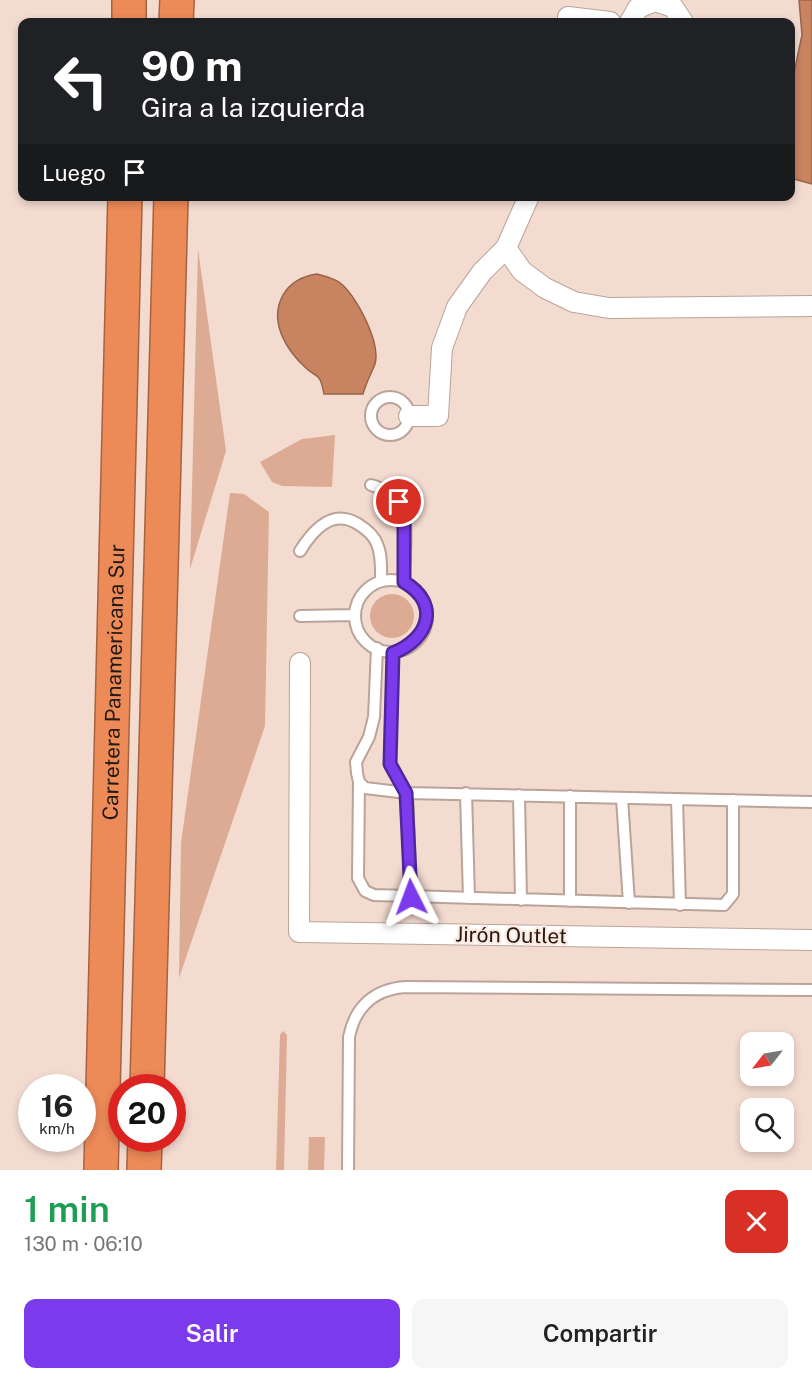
<!DOCTYPE html>
<html lang="es">
<head>
<meta charset="utf-8">
<style>
  :root { --surface:#fff; --page:#f6f6f6; --text:#222; --muted:#767676; --accent:#7c3aed }
  body { margin:0; font-family:"Public Sans",sans-serif; background:var(--page); color:var(--text); height:100vh; display:flex; flex-direction:column; font-size:22px; white-space:nowrap }
  * { box-sizing:border-box; margin:0 }
  p { font-size:20px; color:var(--muted) }
  .icon { flex:none; width:33px; height:33px; fill:none; stroke:currentColor; stroke-width:2; stroke-linecap:round; stroke-linejoin:round }
  .map { position:relative; height:1170px; overflow:hidden }
  .drawer { display:flex; flex-direction:column; background:var(--surface); flex:1 }
  .drawer>* { flex:none }
  .top-card { position:absolute; left:18px; top:18px; width:777px; height:183px; border-radius:12px; box-shadow:0 3px 9px #0003; background:#202124; color:#fff; overflow:hidden }
  .needle { width:39px; rotate:239deg }
  .fabs { position:absolute; left:740px; top:1032px; display:grid; gap:12px }
  .fabs a { display:grid; place-items:center; width:54px; height:54px; border-radius:12px; background:var(--surface); box-shadow:0 3px 9px #0003; font-size:30px }
  .speed { position:absolute; left:18px; top:1074px; display:flex; gap:12px; font-size:30px; font-weight:700; text-align:center }
  .speed>* { display:grid; place-content:center; width:78px; height:78px; border-radius:50%; background:var(--surface); box-shadow:0 3px 9px #0003; line-height:1 }
  .speed small { font-size:15px; font-weight:400 }
  .speed .limit { border:9px solid #d22; background:#fff; color:#111 }
  .pin { position:absolute; display:grid; place-items:center; width:51px; height:51px; color:#fff; margin:-26px; border:3px solid #fff; border-radius:50%; box-shadow:0 2px 6px #0007 }
  .me { position:absolute; width:66px; margin:-33px; rotate:357deg; stroke-linejoin:round; filter:drop-shadow(0 0 4px #0008) }
  .turn { display:flex; align-items:center; gap:21px; height:126px; padding:0 24px; font-size:27px }
  .turn .icon { width:78px; height:78px; stroke-width:2.5 }
  .turn b { display:block; font-size:42px; line-height:51px }
  .then { display:flex; align-items:center; height:57px; padding:0 24px; background:#0003; gap:12px; font-size:22px }
  .round { display:grid; place-items:center; flex:none; width:63px; height:63px; border-radius:12px; background:var(--page) }
  .head { display:flex; align-items:center; justify-content:space-between; height:102px; padding:0 24px }
  h1 { font-size:36px; font-weight:600; line-height:45px; color:#1e9e55 }
  .primary-button { display:flex; gap:12px; margin-top:auto; padding:12px 24px }
  .primary-button a { flex:1; height:69px; border-radius:12px; background:var(--accent); color:#fff; font-size:24px; font-weight:600; line-height:69px; text-align:center }
  .primary-button a+a { background:var(--page); color:var(--text) }
  .map>svg:first-child { display:block }
</style>
</head>
<body>
<div class="map">
<svg width="812" height="1170" viewBox="0 0 812 1170">
  <rect width="100%" height="100%" fill="#f3dbd0"/>
  <!-- green -->
  <path fill="#ddab93" d="M198 249 226 451 190 569Z
    M335 435 332 487 282 486 272 482 260 462 302 439Z
    M230 493 244 494 269 512 265 726 179 978 181 843Z
    M370 616a22 22 0 1 1 44 0a22 22 0 1 1-44 0Z
    M283 1031 287 1035 284 1170H276L280 1035Z
    M309 1137H325L324 1170H308Z"/>
  <!-- water -->
  <path fill="#c88360" stroke="#96644a" stroke-width="1.5" d="M799 0H812V184L794 179 791 174V87L802 35Z
    M317 274C324 276 333 278 339 282 356 294 381 343 375 364 371 374 366 383 363 394H324C323 389 322 381 318 377 315 374 310 372 307 369 287 351 268 322 283 295 290 283 303 276 317 274Z"/>
  <g fill="none" stroke-linecap="round" stroke-linejoin="round">
    <defs>
      <path id="lane" d="M371 416a19 19 0 1 1 38 0a19 19 0 1 1-38 0Z
        M371 485C381 488 393 493 399 502 410 518 404 563 403 582
        M300 551C313 530 332 508 358 524 366 529 374 535 377 544 382 555 381 569 381 581
        M355 616a36 36 0 1 1 72 0a36 36 0 1 1-72 0Z
        M300 616 355 615
        M377 648 374 717 369 737 356 762 357 773 359 782 365 788 407 793 812 802
        M393 653 390 764 407 793 411 897
        M359 782 358 878 365 891 374 895 724 905 733 894V800
        M466 793 469 898
        M519 795 521 900
        M570 796V901
        M622 798 629 903
        M677 799 680 905
        M348 1170 349 1037C355 1007 374 989 406 987L812 990"/>
      <path id="street" d="M568 17 610 22
        M630 22 638 8 655 1 673 7 683 22
        M506 248 522 271 545 288 574 302 609 308 812 306
        M409 416H438L442 348 457 307 482 272 506 248 529 196
        M300 663 299 932 812 940"/>
      <g id="highway">
        <path d="M129 22V0"/>
        <path d="M176 22 177 0"/>
        <path d="M147 1088 171 196"/>
        <path id="s1" d="M101 1170 125 196"/>
        <path d="M144 1170 145 1138"/>
      </g>
    </defs>
    <!-- lane casing -->
    <use href="#lane" stroke="#baa499" stroke-width="14"/>
    <!-- street casing -->
    <use href="#street" stroke="#baa499" stroke-width="22"/>
    <!-- highway casing -->
    <use href="#highway" stroke="#a66341" stroke-width="36"/>
    <!-- lane -->
    <use href="#lane" stroke="#fff" stroke-width="10"/>
    <!-- street -->
    <use href="#street" stroke="#fff" stroke-width="20"/>
    <!-- highway -->
    <use href="#highway" stroke="#ec8a58" stroke-width="33"/>
  </g>
  <g fill="none" stroke-linecap="round" stroke-linejoin="round">
    <defs>
      <path id="route" d="M399 502 404 515V582C441 604 429 639 393 653L390 764 406 793 411 897"/>
    </defs>
    <!-- route casing -->
    <use href="#route" stroke="#51269a" stroke-width="15"/>
    <!-- route -->
    <use href="#route" stroke="#7c3aed" stroke-width="10"/>
  </g>
  <g text-anchor="middle" dominant-baseline="central" stroke-width="4.5" stroke-linejoin="round" paint-order="stroke">
    <!-- street labels -->
    <g font-size="21" fill="#231a16" stroke="#fde9e0">
      <text stroke="none"><textPath href="#s1" startOffset="488">Carretera Panamericana Sur</textPath></text>
      <text transform="translate(511 935) rotate(1)">Jirón Outlet</text>
    </g>
  </g>
</svg>
<div class="fabs">
<a><svg class="needle" viewBox="-14 -14 28 28"><path d="M0-13l5 13h-10z" fill="#e53935"/><path d="M0 13l5-13h-10z" fill="#767676"/></svg></a>
<a><svg class="icon" aria-label="search" viewBox="0 0 24 24"><circle cx="10" cy="10" r="6"/><path d="M15 15l6 6"/></svg></a>
</div>
<div class="speed"><div>16<small>km/h</small></div><div class="limit">20</div></div>
<div class="pin" style="left:399px;top:502px;background:#d93025"><svg class="icon" aria-label="arrive" viewBox="0 0 24 24"><path d="M6 21V4h12l-3 4 3 4H6"/></svg></div>
<svg class="me" style="left:411px;top:897px" viewBox="-20 -20 40 40"><path d="M0-17L14 15 0 8-14 15z" fill="#7c3aed" stroke="#fff" stroke-width="4"/></svg>
<div class="top-card">
<div class="turn"><svg class="icon" aria-label="left" viewBox="0 0 24 24"><path d="M17 20v-9H6M10 6l-5 5 5 5"/></svg><div><b>90 m</b>Gira a la izquierda</div></div>
<div class="then">Luego<svg class="icon" aria-label="arrive" viewBox="0 0 24 24"><path d="M6 21V4h12l-3 4 3 4H6"/></svg></div>
</div>
</div>
<section class="drawer">
<div class="head"><div><h1>1 min</h1><p>130 m · 06:10</p></div><a class="round" style="background:#d93025;color:#fff"><svg class="icon" aria-label="close" viewBox="0 0 24 24"><path d="M6 6l12 12M18 6L6 18"/></svg></a></div>
<div class="primary-button"><a>Salir</a><a>Compartir</a></div>
</section>
</body>
</html>
